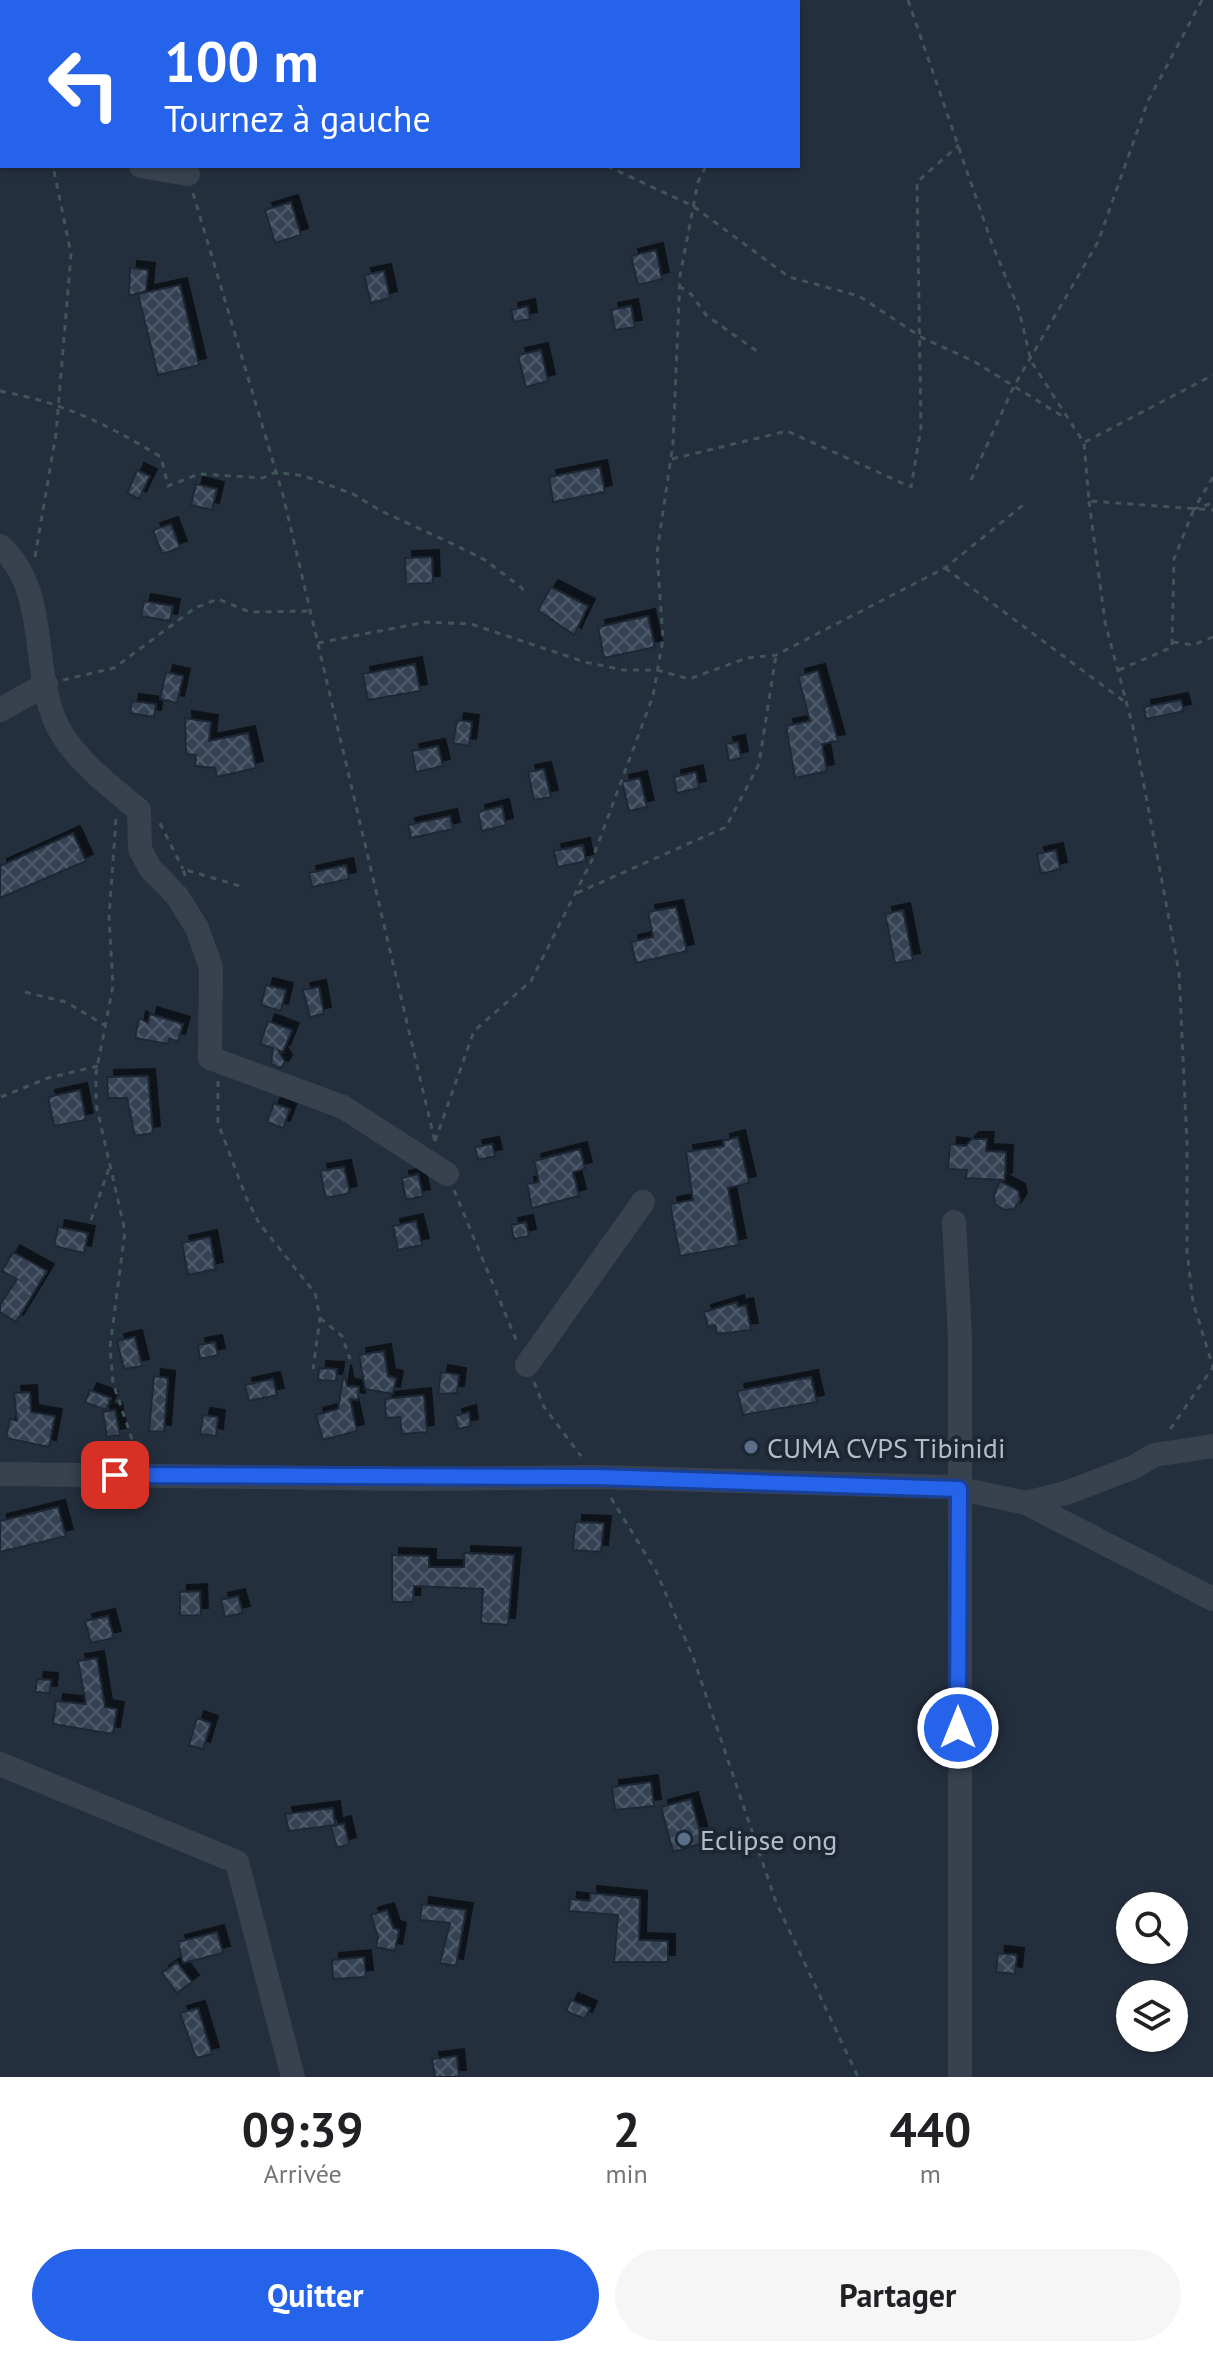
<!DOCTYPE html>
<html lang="fr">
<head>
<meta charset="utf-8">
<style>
  :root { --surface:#fff; --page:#f6f6f6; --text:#202124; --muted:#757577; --accent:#2563eb }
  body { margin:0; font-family:"PT Sans",sans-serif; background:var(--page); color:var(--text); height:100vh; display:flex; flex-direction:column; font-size:30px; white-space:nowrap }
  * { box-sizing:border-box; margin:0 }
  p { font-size:26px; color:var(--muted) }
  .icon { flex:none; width:44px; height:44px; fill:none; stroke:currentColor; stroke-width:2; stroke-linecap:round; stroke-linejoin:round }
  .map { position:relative; height:2077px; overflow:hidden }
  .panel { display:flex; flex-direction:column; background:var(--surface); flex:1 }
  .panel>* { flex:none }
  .guide { position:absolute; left:0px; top:0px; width:800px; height:168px; box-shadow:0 2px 6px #0004; background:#2563eb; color:#fff; overflow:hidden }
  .controls { position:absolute; left:1116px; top:1892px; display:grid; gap:16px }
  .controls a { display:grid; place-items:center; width:72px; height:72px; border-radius:50%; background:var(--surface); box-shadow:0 2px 6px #0004; font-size:40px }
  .pin { position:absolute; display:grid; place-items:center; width:68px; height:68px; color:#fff; margin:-34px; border-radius:16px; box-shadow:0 4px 12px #0006 }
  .me { position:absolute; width:88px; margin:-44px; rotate:0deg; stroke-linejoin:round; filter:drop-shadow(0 0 6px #0008) }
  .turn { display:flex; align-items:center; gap:28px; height:168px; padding:0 32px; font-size:36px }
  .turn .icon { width:104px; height:104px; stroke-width:2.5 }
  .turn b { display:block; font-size:56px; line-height:68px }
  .eta { display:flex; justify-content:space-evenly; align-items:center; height:136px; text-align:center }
  .eta b { font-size:48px; font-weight:700; line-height:56px }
  .cta { display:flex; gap:16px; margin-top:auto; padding:16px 32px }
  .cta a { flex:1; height:92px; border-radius:48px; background:var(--accent); color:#fff; font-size:32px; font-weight:700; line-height:92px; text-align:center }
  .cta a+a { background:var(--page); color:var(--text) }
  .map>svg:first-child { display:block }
</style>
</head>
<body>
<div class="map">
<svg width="1213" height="2077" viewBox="0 0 1213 2077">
  <defs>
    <pattern id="building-cross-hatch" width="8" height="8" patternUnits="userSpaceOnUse" patternTransform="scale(2)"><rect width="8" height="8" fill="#364354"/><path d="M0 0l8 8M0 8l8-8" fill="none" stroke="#515c6b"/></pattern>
    <filter id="shadow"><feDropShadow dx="7" dy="-7" stdDeviation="0" flood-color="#0009"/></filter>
  </defs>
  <rect width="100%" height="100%" fill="#242f3e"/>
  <!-- building -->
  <path fill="url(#building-cross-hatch)" stroke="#1f2835" stroke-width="2" filter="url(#shadow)" d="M291 202 301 235 275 243 265 210Z
    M656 250 662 279 638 285 631 256Z
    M130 268 148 270 146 291 129 296Z
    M384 271 390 298 371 303 364 275Z
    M180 285 199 365 158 375 138 294Z
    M528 306 530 319 514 322 511 310Z
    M631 306 635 327 615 330 611 310Z
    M541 350 548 381 526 387 518 355Z
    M600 467 605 492 553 502 549 477Z
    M137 470 150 476 139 499 127 493Z
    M196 484 217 489 212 510 191 505Z
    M171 524 180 548 162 554 153 530Z
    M432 557 433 583 406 584 405 558Z
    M551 587 588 606 574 635 538 610Z
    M144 601 173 606 170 621 141 616Z
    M648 616 655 647 604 658 598 627Z
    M415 664 420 691 368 700 363 674Z
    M818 671 838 741 822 744 827 771 795 778 786 726 810 721 798 676Z
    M166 672 183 676 177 703 160 699Z
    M1181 700 1184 711 1146 719 1144 707Z
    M132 701 156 704 154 717 130 713Z
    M185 718 211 722 209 741 248 733 256 768 217 777 215 768 195 766 196 755 186 754Z
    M457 720 472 722 469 746 453 743Z
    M738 742 741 758 729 761 726 744Z
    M438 746 443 766 416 772 412 751Z
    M544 769 551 797 534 800 528 772Z
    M696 772 699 788 677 793 674 777Z
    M640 778 647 807 629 811 622 782Z
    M502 806 506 825 482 831 478 812Z
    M450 816 453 829 411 838 408 825Z
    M73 833 86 861 0 898V866Z
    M583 845 586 861 558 867 554 851Z
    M1056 850 1060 869 1041 874 1037 854Z
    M346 865 349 879 312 887 309 873Z
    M676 907 687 951 636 963 631 942 653 937 648 912Z
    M903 910 913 960 895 963 885 914Z
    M266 985 286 990 281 1011 261 1005Z
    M319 987 324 1014 310 1017 303 990Z
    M150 1014 183 1024 178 1041 169 1039 168 1044 135 1038 139 1018 148 1023Z
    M268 1021 292 1030 283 1052 278 1050 285 1062 281 1068 271 1064 273 1048 260 1044Z
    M148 1076 153 1133 135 1136 127 1098H108L107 1077Z
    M80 1090 86 1120 54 1126 48 1097Z
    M274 1103 290 1109 283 1128 267 1122Z
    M738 1137 749 1183 728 1188 739 1245 680 1256 670 1204 693 1200 686 1152 724 1146 723 1141Z
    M972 1139H987L986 1151 1006 1152 1005 1180 966 1178 967 1170 948 1169 950 1144 966 1146Z
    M492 1144 495 1156 478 1160 475 1147Z
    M580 1149 585 1169 573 1172 579 1196 532 1208 527 1184 539 1182 534 1161Z
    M344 1167 350 1193 326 1198 320 1171Z
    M418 1174 423 1196 406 1200 402 1178Z
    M1000 1181 1018 1191 1020 1200 1014 1209 1004 1210 995 1204 994 1195Z
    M416 1221 422 1245 398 1250 393 1226Z
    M526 1222 529 1236 514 1239 511 1225Z
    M58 1227 88 1233 84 1253 54 1246Z
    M210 1237 216 1269 188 1275 182 1243Z
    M13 1252 47 1271 16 1322 0 1312V1305L17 1279 2 1271Z
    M737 1302 738 1307 746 1305 751 1330 717 1334 715 1325 708 1327 704 1312Z
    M135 1337 142 1366 124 1369 117 1341Z
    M215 1342 218 1355 200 1359 198 1345Z
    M384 1351 388 1376 396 1378 393 1394 365 1389 359 1355Z
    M319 1368 337 1369 336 1381 318 1380Z
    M344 1372 347 1386 359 1387 358 1400 350 1399 357 1431 323 1440 316 1415 338 1409Z
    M441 1372 459 1375 457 1393 438 1394Z
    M154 1376 168 1378 164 1432 149 1431Z
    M811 1377 817 1402 743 1415 737 1391Z
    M273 1379 277 1395 249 1401 245 1385Z
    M90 1390 111 1398 106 1410 85 1402Z
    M30 1392 31 1412 55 1416 49 1447 6 1438 10 1419 17 1421 14 1393Z
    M424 1395 427 1432 402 1434 400 1417 386 1418 385 1399Z
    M115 1410 120 1435 107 1437 103 1412Z
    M469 1412 471 1426 458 1429 455 1416Z
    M203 1415 218 1417 216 1436 200 1434Z
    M58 1507 66 1536 0 1552V1521Z
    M575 1522 604 1523 601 1552 573 1550Z
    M464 1553 514 1555 508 1625 481 1623 483 1589 414 1586 413 1602H392V1555L429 1556V1567H464Z
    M200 1591 201 1615 180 1616V1592Z
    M238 1596 243 1613 225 1617 221 1600Z
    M108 1616 114 1638 91 1643 85 1621Z
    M97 1658 105 1707 117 1709 113 1734 53 1724 56 1701 86 1704 78 1661Z
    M37 1679 51 1680 50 1693 35 1692Z
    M197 1718 211 1723 203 1749 189 1745Z
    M651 1782 654 1806 615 1810 612 1787Z
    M691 1799 703 1843 673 1852 661 1807Z
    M333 1808 335 1825 289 1831 285 1814Z
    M344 1823 349 1844 337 1848 331 1827Z
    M590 1893 640 1898 639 1940 668 1941V1962H614L618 1915 569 1911 570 1899 590 1901Z
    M422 1904 466 1910 456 1966 440 1963 450 1923 420 1920Z
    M387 1910 393 1928 399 1930 395 1951 376 1947 378 1937 371 1915Z
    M217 1932 223 1953 183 1963 178 1942Z
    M998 1953 1017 1955 1015 1974 996 1972Z
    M364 1957 366 1977 333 1979 332 1960Z
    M177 1962 192 1982 177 1993 162 1973Z
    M571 2000 590 2008 585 2019 566 2011Z
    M198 2008 212 2054 196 2058 180 2013Z
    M457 2056 459 2077H435L432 2059Z"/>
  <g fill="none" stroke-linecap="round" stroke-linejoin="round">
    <!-- path -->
    <path stroke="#3f5557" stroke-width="3" stroke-dasharray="6 6" stroke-linecap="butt" d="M112 0 113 2
      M351 0 354 2
      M908 0 991 241 1019 310 1031 361 1084 443 1089 501 1213 510
      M26 2 31 0
      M189 2 190 0
      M771 2 772 0
      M607 166 693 206 789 277 859 296 921 337 975 362 1062 416
      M193 193 283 495 435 1142
      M679 286 691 294 706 315 758 352
      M0 391C64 403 107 424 161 457L168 486 199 474 263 478 276 472 304 476 353 494 383 512 451 543 485 560 522 588 524 595
      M1085 442 1213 375
      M672 459 787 431 911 487 921 428 917 182 959 145
      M1213 477 1194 509 1213 503
      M971 480 1014 386 1098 242 1148 101 1202 0
      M1089 501 1105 622 1133 727 1179 972 1187 1143V1252L1193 1302 1213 1367 1169 1431
      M35 557 56 434 71 254 53 166
      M945 568 1125 702
      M1173 642 1193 645 1213 637
      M318 643 426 622 471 624 585 662 623 670H657L689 679 747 658 776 655 945 568 1023 505
      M1119 670 1172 647 1174 559 1194 509
      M63 680 114 668 195 608 218 599 250 612 311 611
      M116 819 109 917 113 986 96 1073V1104L125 1231 110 1347 113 1383 138 1457
      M160 823 183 869
      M185 876 183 869 240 886
      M577 893 726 827 759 764 776 655
      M25 992 66 1002 106 1026
      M218 1081V1123L246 1197 259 1223 315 1293 320 1318 313 1369
      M1 1097 48 1078 98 1066
      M435 1141 474 1031 531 981 592 860 653 696 663 639 657 553 673 443 680 276 698 182 706 166
      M454 1190 517 1342
      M91 1220 109 1168
      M320 1318 342 1336 350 1359
      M534 1382 544 1407 581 1456
      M611 1498 656 1571 693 1657 776 1902 858 2077"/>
    <!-- minor -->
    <path stroke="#38414e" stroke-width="24" d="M0 134 2 135
      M141 166 188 174
      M0 546C50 590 30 669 57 725 72 757 112 788 139 810L140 849 150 868 177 896 197 928 211 967 210 1058 343 1107 447 1174
      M0 710 46 684
      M954 1222 960 1336V2077
      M527 1365 643 1202
      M0 1474 418 1479 598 1477 952 1487 1026 1503 1213 1599
      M1026 1503 1066 1493 1134 1467 1154 1455 1213 1446
      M0 1764 237 1862 293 2077"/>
  </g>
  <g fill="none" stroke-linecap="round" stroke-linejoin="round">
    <defs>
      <path id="route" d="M115 1475 598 1477 959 1489 958 1728"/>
    </defs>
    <!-- route casing -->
    <use href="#route" stroke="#184099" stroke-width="20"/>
    <!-- route -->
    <use href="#route" stroke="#2563eb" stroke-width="14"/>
  </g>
  <!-- markers -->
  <g fill="#5c6f8a" stroke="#1d2633" stroke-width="3">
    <circle cx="751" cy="1447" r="8"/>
    <circle cx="684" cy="1839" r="8"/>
  </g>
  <g text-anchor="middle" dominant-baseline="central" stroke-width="8" stroke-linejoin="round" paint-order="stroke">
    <!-- poi labels -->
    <g font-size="28" fill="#b4bcc9" stroke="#1d2633" text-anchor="start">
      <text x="767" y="1447">CUMA CVPS Tibinidi</text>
      <text x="700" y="1839">Eclipse ong</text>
    </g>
  </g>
</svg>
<div class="controls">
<a><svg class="icon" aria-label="search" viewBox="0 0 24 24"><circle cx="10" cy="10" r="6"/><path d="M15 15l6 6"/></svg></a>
<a><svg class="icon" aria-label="layers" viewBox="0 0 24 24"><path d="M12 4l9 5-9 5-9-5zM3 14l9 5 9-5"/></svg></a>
</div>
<div class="pin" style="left:115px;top:1475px;background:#d93025"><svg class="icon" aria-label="arrive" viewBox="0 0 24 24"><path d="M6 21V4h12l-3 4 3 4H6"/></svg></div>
<svg class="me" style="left:958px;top:1728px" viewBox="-20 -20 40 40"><circle r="17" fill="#2563eb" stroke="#fff" stroke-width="3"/><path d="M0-11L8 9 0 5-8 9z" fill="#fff"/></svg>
<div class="guide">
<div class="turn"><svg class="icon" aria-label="left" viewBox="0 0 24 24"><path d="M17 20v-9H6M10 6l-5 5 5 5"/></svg><div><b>100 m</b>Tournez à gauche</div></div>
</div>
</div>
<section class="panel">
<div class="eta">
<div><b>09:39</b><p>Arrivée</p></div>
<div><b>2</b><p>min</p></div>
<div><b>440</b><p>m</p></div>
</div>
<div class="cta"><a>Quitter</a><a>Partager</a></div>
</section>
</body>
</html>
